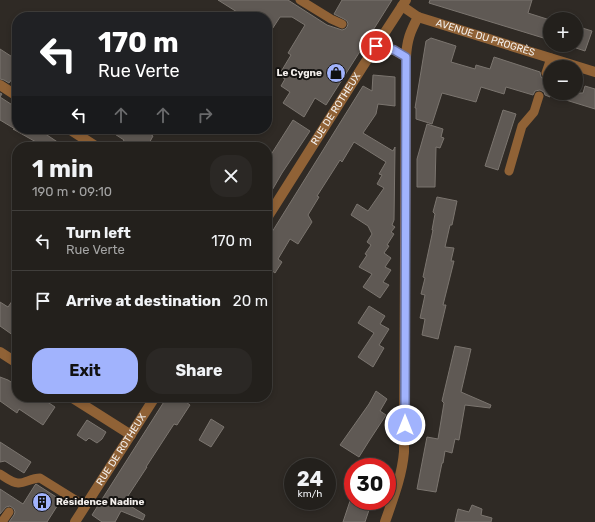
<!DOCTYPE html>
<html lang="en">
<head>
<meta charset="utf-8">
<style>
  :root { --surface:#23201c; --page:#2b2825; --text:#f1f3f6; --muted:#a3a3a3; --line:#403e3b; --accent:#a1b3fd }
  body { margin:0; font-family:Rubik,sans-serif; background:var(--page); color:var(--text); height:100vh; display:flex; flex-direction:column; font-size:15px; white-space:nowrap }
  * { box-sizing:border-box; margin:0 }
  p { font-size:13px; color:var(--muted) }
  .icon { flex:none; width:22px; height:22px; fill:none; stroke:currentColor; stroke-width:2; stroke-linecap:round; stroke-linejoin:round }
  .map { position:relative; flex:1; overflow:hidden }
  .sheet { position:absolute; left:12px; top:142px; width:260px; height:260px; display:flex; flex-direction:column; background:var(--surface); border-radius:16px; box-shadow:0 2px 6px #0003,0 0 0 1px var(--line) }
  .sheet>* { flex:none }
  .guide { position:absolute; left:12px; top:12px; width:260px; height:122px; border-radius:16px; box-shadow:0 2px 6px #0003,0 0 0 1px var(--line); background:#202124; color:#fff; overflow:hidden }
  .fabs { position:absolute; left:543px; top:12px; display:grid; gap:8px }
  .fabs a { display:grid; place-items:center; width:40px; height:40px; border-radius:50%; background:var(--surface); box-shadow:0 2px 6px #0003,0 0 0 1px var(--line); font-size:20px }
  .speed { position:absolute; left:284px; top:458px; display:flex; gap:8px; font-size:20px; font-weight:700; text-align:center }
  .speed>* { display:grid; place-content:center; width:52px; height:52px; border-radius:50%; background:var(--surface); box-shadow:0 2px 6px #0003,0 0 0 1px var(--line); line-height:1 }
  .speed small { font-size:10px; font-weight:400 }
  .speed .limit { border:6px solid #d22; background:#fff; color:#111 }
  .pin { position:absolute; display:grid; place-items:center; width:34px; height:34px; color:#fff; margin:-17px; border:2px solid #fff; border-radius:50%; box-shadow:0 1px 4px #0007 }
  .me { position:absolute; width:44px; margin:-22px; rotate:0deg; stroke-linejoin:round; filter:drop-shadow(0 0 3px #0008) }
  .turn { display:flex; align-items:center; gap:14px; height:84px; padding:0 20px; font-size:18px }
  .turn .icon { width:52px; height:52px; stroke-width:2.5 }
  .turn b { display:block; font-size:28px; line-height:34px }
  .lanes { display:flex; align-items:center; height:38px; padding:0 20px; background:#0003; justify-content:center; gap:20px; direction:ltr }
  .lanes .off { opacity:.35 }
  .round { display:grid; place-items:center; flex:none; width:42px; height:42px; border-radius:16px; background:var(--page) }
  .overview { display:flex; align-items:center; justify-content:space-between; height:68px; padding:0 20px }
  h1 { font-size:24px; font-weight:700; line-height:30px }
  .cta { display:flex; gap:8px; margin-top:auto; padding:8px 20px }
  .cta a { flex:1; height:46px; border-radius:16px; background:var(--accent); color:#111; font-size:16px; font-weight:700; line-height:46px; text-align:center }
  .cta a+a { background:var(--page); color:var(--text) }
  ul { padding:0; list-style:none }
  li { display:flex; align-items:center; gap:12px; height:60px; padding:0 20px; border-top:1px solid var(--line) }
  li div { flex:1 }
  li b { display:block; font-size:15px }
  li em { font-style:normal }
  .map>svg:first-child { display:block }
</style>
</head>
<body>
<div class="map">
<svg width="595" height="522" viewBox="0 0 595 522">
  <rect width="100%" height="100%" fill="#2f2a25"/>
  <!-- building -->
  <path fill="#5f5954" stroke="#7b756f" d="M218 0H288L327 25 342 30 345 29 347 27 348 24 347 21 344 19 334 14 342 0H392L370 35 365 34 362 37V42L364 45 326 105 315 98 304 117 283 103 290 92 281 86 285 79 279 75 291 55 288 53 305 25 292 17H280L267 37V17H245Z
    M430 0H532L528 13 550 20V40L429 3Z
    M579 27 592 31 585 51 576 48V34Z
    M431 38 456 46 451 62 475 69 476 65 490 69 494 57 540 72 541 77 544 79H547L550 77V97L545 95 544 92 540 90 535 91 533 95 506 87 504 94 481 87 476 102 442 93 432 124 416 119V108H415L426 41Z
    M0 49 17 60V82L12 79 9 83 4 80 0 79Z
    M373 75 395 77V106L378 104 376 114 363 133 393 151 395 147 394 220 392 225 395 227 391 232 394 234 387 245 389 246 384 253 391 258 385 267 391 270 383 282 389 285 380 298 363 287 372 274 359 267 367 255 365 254 371 245 367 242 372 234 368 226 351 215 357 204 368 211 384 188 377 184 382 175 379 174 386 162 354 142 342 162 340 160 317 196 319 197 308 215 312 222 298 244 290 239 278 259 282 262 275 273 271 270 267 276V240L363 86 372 91Z
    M585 86 595 89V109L553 96V93H583Z
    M0 93 2 94 0 97 17 108V129H46L44 133 65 147H33L36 142 13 129H15L0 120Z
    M503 110 516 114 498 170 485 166Z
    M293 120 310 131 282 173 267 199V150L272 153Z
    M427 124 443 129 441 137 444 138 440 148 436 147 435 187H417V159Z
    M107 129H142L153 136 147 147H120L124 140Z
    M437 197 457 201 452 225H450L445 247 454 248 451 261H454L443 305H446L438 339 422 335 425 319 420 318 425 295 421 294 425 278 423 277 433 230H432L435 214 433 212Z
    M17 294V338L0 326V302L8 307Z
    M369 306 385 316 380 324 389 329 379 345 384 348 373 367 358 357 374 333 358 323Z
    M455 346 471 349 461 392 491 405 490 408 465 405 459 440 455 439 452 453 445 451 443 463H442L436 492 417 489 427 437 438 439 444 403 442 401Z
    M0 377 8 380 17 386V397H40L55 407 43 425 19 409 17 413 0 401Z
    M376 391 387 399 380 411 386 415 369 441 359 457 340 445 369 404Z
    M167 397H190L186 402 190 405 177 425 174 424 146 467H147L124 502 145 515 143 520 121 511 115 522H102L92 515Z
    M211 419 224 427 211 447 199 440Z
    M87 420 106 432 102 439 97 443 89 438 86 441 77 435Z
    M0 442 31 462 24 473 5 461 0 462Z
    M36 484 61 500 47 522H9L14 515 15 512 14 509 10 506 6 507 0 514V489L23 504 35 485Z
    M350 501H372L365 522H343Z
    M472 505 482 509 481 515 492 518 491 522H455L458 509 469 512Z"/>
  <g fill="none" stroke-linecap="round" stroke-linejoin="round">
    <!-- service -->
    <path stroke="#906236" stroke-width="9" d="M300 0 331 19 342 24
      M367 40 376 46
      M546 73 551 58
      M509 171 522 126 534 112 539 96
      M0 474C5 477 12 483 18 483 24 484 31 478 40 478L85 506
      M2 522 9 512"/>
    <!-- minor -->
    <g stroke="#906236" stroke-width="10">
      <path id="s1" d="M402 6 418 17 595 72"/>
      <path d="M376 46 394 50 406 57"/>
      <path d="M0 85 17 96"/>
      <path d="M69 129 97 147"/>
      <path d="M0 352 17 363"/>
      <path d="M71 397 131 435"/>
      <path d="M385 522C393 499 402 476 404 452L406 57C407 40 410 32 418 17"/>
    </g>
    <!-- tertiary -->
    <g stroke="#906236" stroke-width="10">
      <path id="s2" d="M267 218 363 66 406 0"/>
      <path id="s3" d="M75 522 155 397"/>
    </g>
  </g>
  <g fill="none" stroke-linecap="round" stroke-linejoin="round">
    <defs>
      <path id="route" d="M376 46 394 50 406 57 405 425"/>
    </defs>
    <!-- route casing -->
    <use href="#route" stroke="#6974a4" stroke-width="10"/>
    <!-- route -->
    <use href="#route" stroke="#a1b3fd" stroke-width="7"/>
  </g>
  <!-- icons -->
  <defs>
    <symbol id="shop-disc" viewBox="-11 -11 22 22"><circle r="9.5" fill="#a1b3fd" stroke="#151311"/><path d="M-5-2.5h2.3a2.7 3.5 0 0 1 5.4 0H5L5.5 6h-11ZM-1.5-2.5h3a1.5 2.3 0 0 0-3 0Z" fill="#111"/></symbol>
    <symbol id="building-disc" viewBox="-11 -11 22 22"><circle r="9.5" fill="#a1b3fd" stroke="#151311"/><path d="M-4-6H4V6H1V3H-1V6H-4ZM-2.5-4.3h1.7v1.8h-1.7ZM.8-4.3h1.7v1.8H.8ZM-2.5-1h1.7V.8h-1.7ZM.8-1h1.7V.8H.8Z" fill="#111"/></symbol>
  </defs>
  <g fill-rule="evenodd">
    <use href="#shop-disc" x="325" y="62" width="22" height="22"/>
    <use href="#building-disc" x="31" y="491" width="22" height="22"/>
  </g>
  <g text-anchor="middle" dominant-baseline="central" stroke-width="4" stroke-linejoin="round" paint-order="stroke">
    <!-- street labels -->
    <g font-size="10" fill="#f3efec" stroke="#151311">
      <text stroke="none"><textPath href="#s1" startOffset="90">AVENUE DU PROGRÈS</textPath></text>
      <text stroke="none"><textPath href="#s2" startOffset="129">RUE DE ROTHEUX</textPath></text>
      <text stroke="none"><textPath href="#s3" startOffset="86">RUE DE ROTHEUX</textPath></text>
    </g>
    <!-- poi labels -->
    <g font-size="10" font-weight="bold" fill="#f3efec" stroke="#151311" text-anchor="end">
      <text x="322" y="73">Le Cygne</text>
      <text x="56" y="502" text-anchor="start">Résidence Nadine</text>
    </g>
  </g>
</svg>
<div class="fabs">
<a>+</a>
<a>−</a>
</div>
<div class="speed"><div>24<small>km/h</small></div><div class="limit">30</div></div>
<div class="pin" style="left:376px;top:46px;background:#d93025"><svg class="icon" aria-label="arrive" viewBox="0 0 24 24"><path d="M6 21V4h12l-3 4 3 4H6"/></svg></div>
<svg class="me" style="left:405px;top:425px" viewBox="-20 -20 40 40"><circle r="17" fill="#a1b3fd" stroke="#fff" stroke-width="3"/><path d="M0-11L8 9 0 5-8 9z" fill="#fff"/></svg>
<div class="guide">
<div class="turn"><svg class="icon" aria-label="left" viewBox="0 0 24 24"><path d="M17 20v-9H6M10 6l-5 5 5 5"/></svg><div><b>170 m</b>Rue Verte</div></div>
<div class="lanes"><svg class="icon" aria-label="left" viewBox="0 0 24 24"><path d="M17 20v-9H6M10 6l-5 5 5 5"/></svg><svg class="icon off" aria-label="ahead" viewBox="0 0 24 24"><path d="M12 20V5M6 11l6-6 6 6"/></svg><svg class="icon off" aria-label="ahead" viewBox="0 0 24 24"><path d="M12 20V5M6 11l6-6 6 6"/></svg><svg class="icon off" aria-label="right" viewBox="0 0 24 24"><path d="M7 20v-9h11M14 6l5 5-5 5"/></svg></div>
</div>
<section class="sheet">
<div class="overview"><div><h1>1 min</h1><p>190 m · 09:10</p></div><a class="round"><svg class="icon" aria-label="close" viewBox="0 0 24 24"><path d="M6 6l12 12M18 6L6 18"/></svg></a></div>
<ul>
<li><svg class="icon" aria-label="left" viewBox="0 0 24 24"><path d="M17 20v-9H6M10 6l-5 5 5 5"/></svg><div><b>Turn left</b><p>Rue Verte</p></div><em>170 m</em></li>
<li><svg class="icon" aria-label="arrive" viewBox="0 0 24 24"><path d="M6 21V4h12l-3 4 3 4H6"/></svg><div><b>Arrive at destination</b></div><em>20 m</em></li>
</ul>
<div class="cta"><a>Exit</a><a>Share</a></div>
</section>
</div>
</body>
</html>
